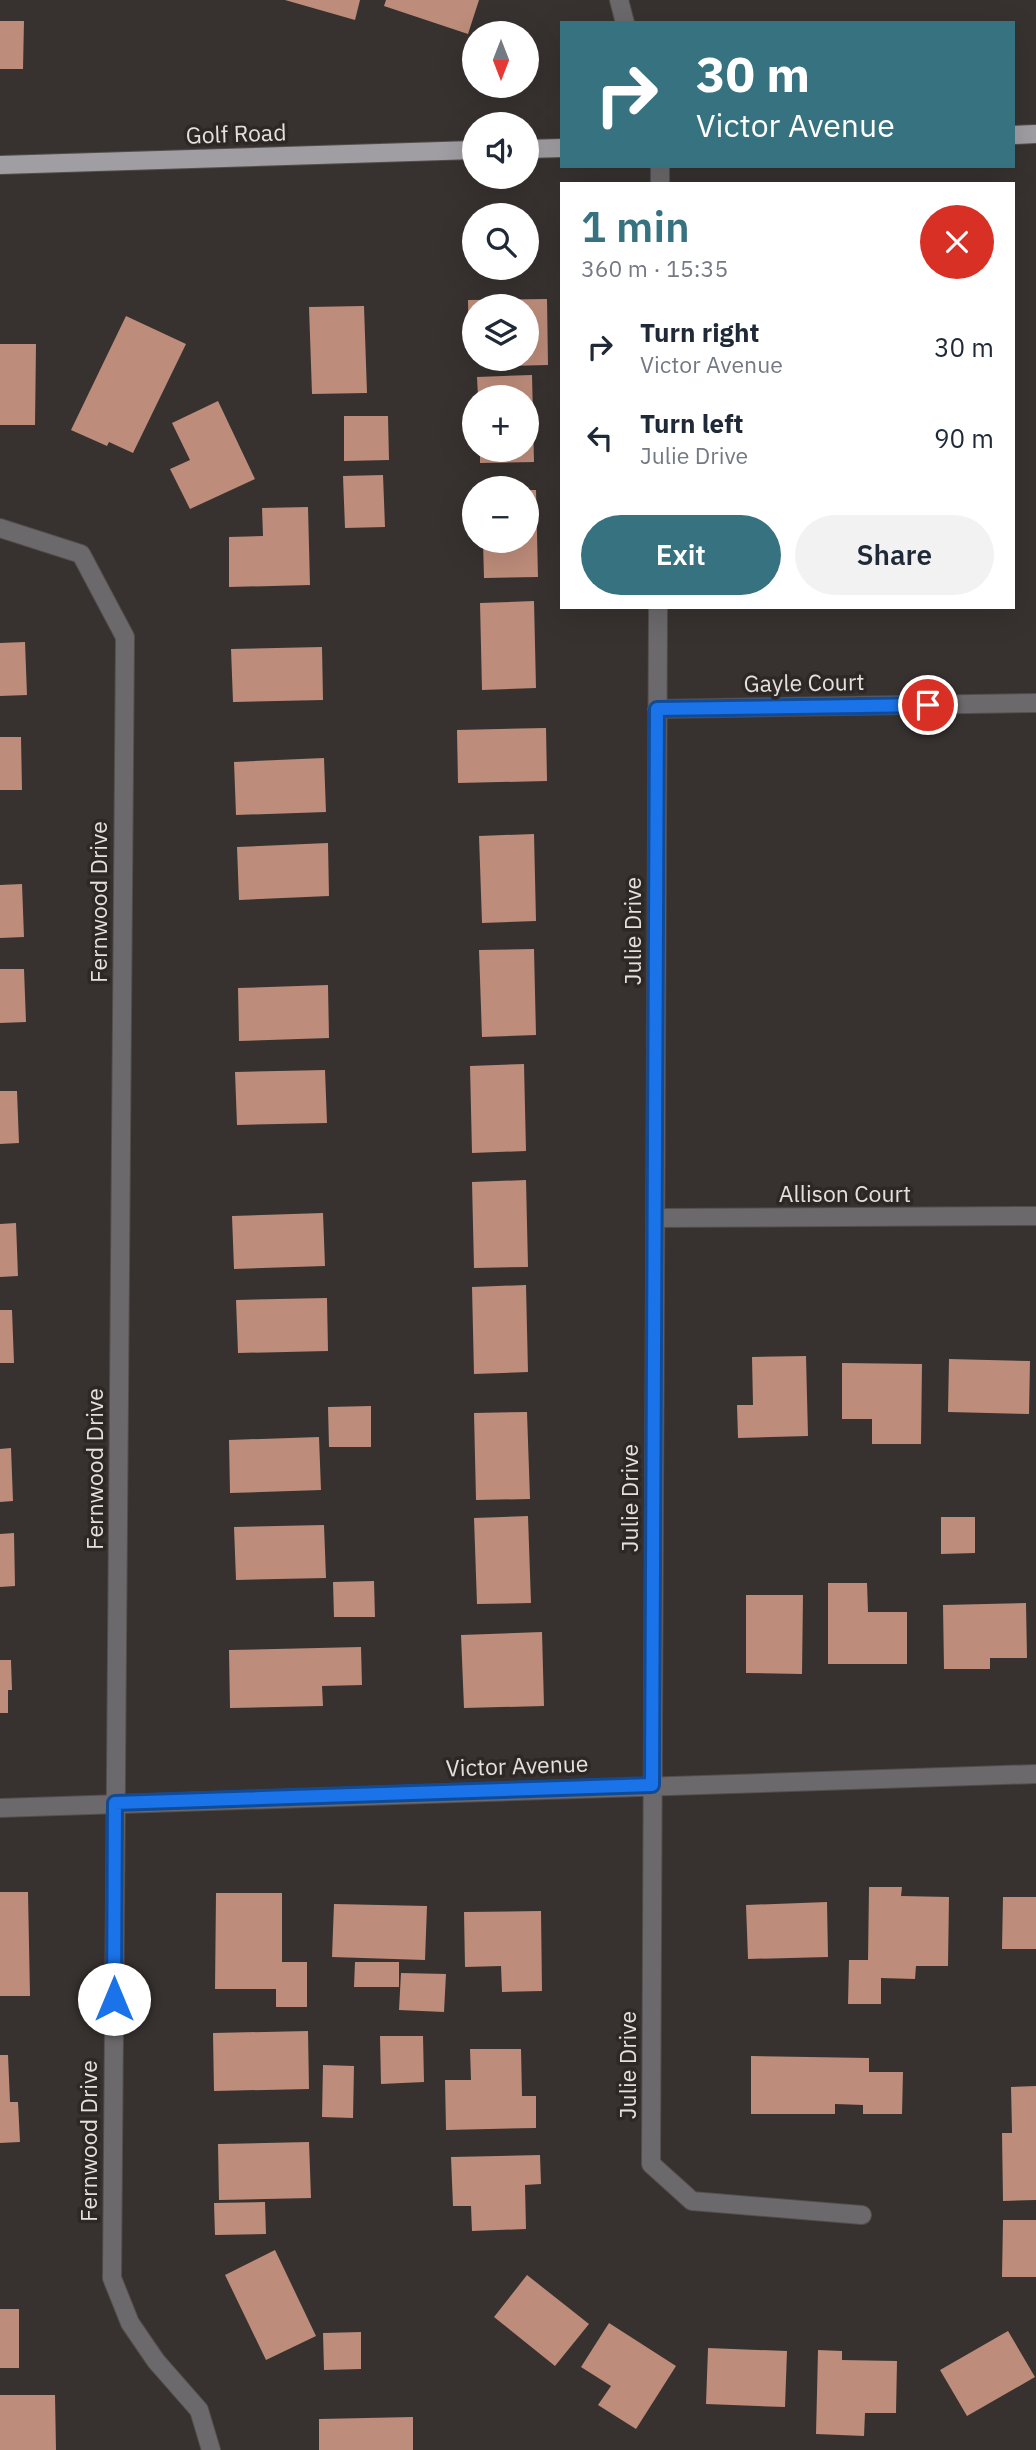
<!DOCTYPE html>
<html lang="en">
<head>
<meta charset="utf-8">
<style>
  :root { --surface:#fff; --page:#f2f2f3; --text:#1f2937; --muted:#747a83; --accent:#36727f }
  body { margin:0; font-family:"IBM Plex Sans",sans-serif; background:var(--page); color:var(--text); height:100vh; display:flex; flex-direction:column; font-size:26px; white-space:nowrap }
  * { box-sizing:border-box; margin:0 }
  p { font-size:23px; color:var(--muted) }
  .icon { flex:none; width:38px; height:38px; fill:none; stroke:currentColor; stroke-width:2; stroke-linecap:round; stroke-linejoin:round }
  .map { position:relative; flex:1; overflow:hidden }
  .drawer { position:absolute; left:560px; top:182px; width:455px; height:427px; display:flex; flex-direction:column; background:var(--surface); border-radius:0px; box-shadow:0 7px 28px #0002 }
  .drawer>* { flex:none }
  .hud { position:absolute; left:560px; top:21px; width:455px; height:147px; border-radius:0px; box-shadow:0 7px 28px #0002; background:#36727f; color:#fff; overflow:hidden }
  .needle { width:46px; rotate:180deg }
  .buttons { position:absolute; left:462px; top:21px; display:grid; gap:14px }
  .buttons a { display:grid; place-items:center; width:77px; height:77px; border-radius:50%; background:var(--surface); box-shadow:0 7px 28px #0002; font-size:35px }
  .pin { position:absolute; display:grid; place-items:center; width:60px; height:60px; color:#fff; margin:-30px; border:4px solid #fff; border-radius:50%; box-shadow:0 2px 7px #0007 }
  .me { position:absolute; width:77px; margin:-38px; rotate:0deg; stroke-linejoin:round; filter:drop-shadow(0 0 5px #0008) }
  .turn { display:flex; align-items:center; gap:24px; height:147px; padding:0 21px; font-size:32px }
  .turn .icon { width:91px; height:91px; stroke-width:2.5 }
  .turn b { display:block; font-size:49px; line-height:60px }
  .round { display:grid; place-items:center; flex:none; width:74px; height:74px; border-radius:37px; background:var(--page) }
  .headline { display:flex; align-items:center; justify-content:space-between; height:119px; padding:0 21px }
  h1 { font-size:42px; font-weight:600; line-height:52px; color:var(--accent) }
  .action { display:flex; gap:14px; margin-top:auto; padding:14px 21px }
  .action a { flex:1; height:80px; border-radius:42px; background:var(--accent); color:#fff; font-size:28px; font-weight:600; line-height:80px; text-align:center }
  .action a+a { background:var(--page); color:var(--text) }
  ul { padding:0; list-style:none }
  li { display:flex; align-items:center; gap:21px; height:91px; padding:0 21px }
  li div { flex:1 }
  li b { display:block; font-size:26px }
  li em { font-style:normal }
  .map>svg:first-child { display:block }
</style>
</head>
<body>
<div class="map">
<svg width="1036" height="2450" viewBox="0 0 1036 2450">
  <rect width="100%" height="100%" fill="#37322f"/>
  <!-- building -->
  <path fill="#bd8c7a" d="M285 0H360L355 20Z
    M386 0H479L468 34 384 6Z
    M0 21H24L23 69H0Z
    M547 299 548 365 508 366V359H527V306H474V353L469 354 468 300Z
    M364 306 367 393 312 394 309 307Z
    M126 316 186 344 133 453 109 442 107 446 71 430Z
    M0 344H36L35 425H0Z
    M532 375 534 462 480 463V450H527V397H478L477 377Z
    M218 401 255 479 190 509 170 469 190 460 172 423Z
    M344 416H388L389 460 344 461Z
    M383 475 385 527 345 528 343 476Z
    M527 490H536L538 577 484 578 483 541H527Z
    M308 507 310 585 229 587V537L263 536 262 508Z
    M534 601 536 688 482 690 480 603Z
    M25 642 27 695 0 696V643Z
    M322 647 323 700 233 702 231 649Z
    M546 728 547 781 458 783 457 730Z
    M0 737H21L22 790H0Z
    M324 758 326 812 236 815 234 762Z
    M534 834 536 921 482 923 479 836Z
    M328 843 329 896 239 900 237 847Z
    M22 884 24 937 0 938V885Z
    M534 949 536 1035 482 1037 479 950Z
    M0 969H24L26 1022 0 1023Z
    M328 985 329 1038 239 1041 238 988Z
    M524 1064 526 1151 472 1153 470 1066Z
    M325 1070 327 1123 237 1125 235 1072Z
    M0 1091H17L19 1143 0 1144Z
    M526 1180 528 1267 474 1268 472 1182Z
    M323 1213 325 1266 234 1269 232 1216Z
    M16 1223 18 1276 0 1277V1224Z
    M526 1285 528 1372 474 1374 472 1287Z
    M327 1298 328 1351 238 1353 236 1300Z
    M0 1310H12L14 1363H0Z
    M806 1356 808 1436 738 1438 737 1405H753L752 1357Z
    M949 1359 1030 1361 1029 1414 948 1412Z
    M842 1363 922 1364 921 1444H872V1419H842Z
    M371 1406V1447H329L328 1407Z
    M527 1412 530 1499 476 1500 474 1413Z
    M319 1437 321 1490 230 1493 229 1440Z
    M11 1448 13 1501 0 1502V1449Z
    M528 1516 531 1603 477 1604 474 1518Z
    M941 1517H975V1553L941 1554Z
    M324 1525 326 1578 236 1580 234 1527Z
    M14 1533 15 1586 0 1587V1534Z
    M374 1581 375 1617H334L333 1582Z
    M828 1583H867L868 1612H907V1664H828Z
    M746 1595H803L802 1674 746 1673Z
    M1026 1603 1027 1658H990V1669H944L943 1605Z
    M542 1632 544 1706 464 1708 461 1635Z
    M361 1647 362 1685 322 1686 323 1706 230 1708 229 1650Z
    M0 1660H11L12 1690H8V1713H0Z
    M869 1887H902L901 1896 949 1897 948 1966H916L915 1979 881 1978V2004H848L849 1960H868Z
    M0 1892H28L30 1996H0Z
    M216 1893H282V1962H307V2007H276V1989H215Z
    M1003 1897H1036V1949H1002Z
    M827 1902 828 1957 748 1959 746 1905Z
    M334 1904 427 1906 425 1960 332 1957Z
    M541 1911 542 1991 502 1992 501 1966 465 1967 464 1912Z
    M355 1962H399V1987H354Z
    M401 1973 446 1974 444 2012 399 2010Z
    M308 2031 309 2089 214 2091 213 2033Z
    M380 2036H423L424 2082 381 2084Z
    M470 2049H521L522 2096H536V2128L446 2130 445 2080H471Z
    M0 2055H8L10 2102H18L20 2142 0 2143Z
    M751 2056 869 2058V2072H903L902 2114H863V2105L835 2104V2114H751Z
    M323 2065 354 2066 353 2118 322 2117Z
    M1036 2086V2200L1003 2201 1002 2133H1012L1011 2087Z
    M309 2142 311 2198 219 2200 218 2144Z
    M540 2155 541 2184 525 2185 526 2229 472 2231 471 2206H453L451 2157Z
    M265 2202 266 2234 215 2235 214 2203Z
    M1003 2220H1036V2277H1002Z
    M275 2250 316 2336 266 2360 225 2275Z
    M527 2275 589 2324 555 2366 494 2317Z
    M0 2309H19V2368H0Z
    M609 2323 676 2366 636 2429 598 2405 611 2386 581 2367Z
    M1008 2331 1035 2377 967 2416 940 2370Z
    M361 2332V2369L324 2370 323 2333Z
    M708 2348 787 2351 785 2407 706 2404Z
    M818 2350 842 2351V2360L897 2361 896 2413H865L864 2436 816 2434Z
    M0 2395H55L56 2450H0Z
    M413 2417V2450H319V2419Z"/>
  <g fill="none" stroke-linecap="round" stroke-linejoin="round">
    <defs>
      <path id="minor" d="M619 0 625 23
        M660 184V166
        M0 528 81 554 125 637 112 2278 130 2323 156 2361 199 2410 211 2450
        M658 607 651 2164 692 2201 862 2215
        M657 709 1036 703
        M655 1218 1036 1216
        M0 1808 1036 1774"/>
      <path id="primary" d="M1013 135 1036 134
        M527 149 562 148
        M0 165 474 150"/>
    </defs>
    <!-- minor casing -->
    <use href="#minor" stroke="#534e4b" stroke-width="20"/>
    <!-- primary casing -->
    <use href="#primary" stroke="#534e4b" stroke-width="20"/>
    <!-- minor -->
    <use href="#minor" stroke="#6b696c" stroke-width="18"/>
    <!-- primary -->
    <use href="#primary" stroke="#a19ea3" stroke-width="18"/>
  </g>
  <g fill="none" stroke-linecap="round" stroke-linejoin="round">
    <defs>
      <path id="route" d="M114 1999 115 1803 652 1785 657 709 928 705"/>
    </defs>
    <!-- route casing -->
    <use href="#route" stroke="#114b97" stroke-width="18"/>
    <!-- route -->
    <use href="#route" stroke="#1a73e8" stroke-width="12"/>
  </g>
  <g text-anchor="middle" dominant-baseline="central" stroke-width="7" stroke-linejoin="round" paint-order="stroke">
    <!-- street labels -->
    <g font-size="23" fill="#e4e0de" stroke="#2d2825">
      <text transform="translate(236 133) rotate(-2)">Golf Road</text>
      <text transform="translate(804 682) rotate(-1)">Gayle Court</text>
      <text transform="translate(98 902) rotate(-90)">Fernwood Drive</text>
      <text transform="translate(632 931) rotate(-90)">Julie Drive</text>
      <text x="845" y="1193">Allison Court</text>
      <text transform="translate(94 1469) rotate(-90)">Fernwood Drive</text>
      <text transform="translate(629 1498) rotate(-90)">Julie Drive</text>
      <text transform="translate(517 1765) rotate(-2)">Victor Avenue</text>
      <text transform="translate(627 2065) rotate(-90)">Julie Drive</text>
      <text transform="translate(88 2141) rotate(-90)">Fernwood Drive</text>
    </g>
  </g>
</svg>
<div class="buttons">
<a><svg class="needle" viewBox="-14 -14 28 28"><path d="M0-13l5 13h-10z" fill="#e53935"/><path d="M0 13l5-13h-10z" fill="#747a83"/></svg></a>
<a><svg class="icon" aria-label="sound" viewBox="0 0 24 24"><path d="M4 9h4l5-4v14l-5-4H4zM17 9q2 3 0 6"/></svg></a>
<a><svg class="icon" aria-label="search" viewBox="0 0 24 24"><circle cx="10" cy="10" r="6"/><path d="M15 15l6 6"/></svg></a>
<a><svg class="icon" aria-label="layers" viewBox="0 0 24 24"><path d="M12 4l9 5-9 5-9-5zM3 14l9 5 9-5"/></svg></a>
<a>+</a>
<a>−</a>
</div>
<div class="pin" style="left:928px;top:705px;background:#d93025"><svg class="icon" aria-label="arrive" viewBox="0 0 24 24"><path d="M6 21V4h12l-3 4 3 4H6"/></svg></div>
<svg class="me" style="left:114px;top:1999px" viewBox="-20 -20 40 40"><circle r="19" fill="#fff"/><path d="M0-13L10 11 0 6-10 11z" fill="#1a73e8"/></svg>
<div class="hud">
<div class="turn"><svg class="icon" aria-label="right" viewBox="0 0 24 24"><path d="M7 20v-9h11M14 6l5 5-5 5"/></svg><div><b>30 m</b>Victor Avenue</div></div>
</div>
<section class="drawer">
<div class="headline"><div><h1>1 min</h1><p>360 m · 15:35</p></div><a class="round" style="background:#d93025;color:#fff"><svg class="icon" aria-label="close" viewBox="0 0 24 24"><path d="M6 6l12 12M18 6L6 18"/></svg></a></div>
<ul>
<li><svg class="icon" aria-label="right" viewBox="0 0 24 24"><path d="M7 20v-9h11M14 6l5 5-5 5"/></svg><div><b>Turn right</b><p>Victor Avenue</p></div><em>30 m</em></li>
<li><svg class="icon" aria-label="left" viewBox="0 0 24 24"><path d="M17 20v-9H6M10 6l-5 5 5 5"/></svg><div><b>Turn left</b><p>Julie Drive</p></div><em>90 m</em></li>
</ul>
<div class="action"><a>Exit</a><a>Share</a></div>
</section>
</div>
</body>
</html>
